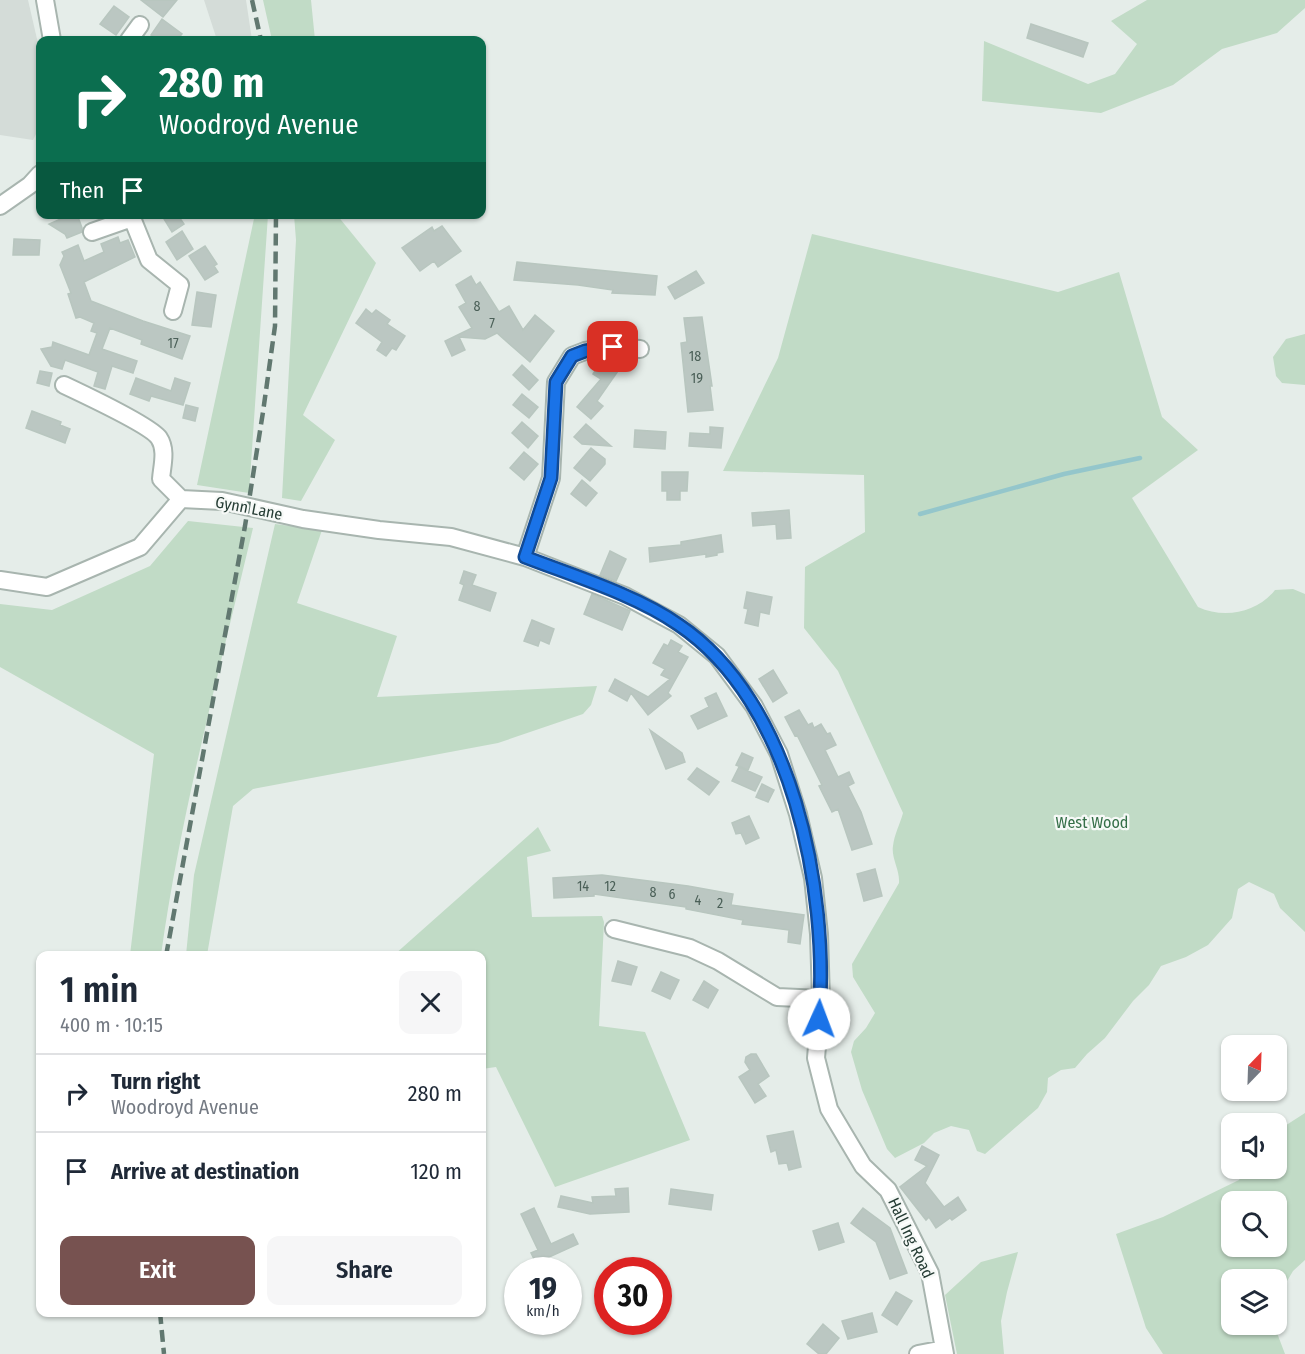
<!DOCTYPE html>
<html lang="en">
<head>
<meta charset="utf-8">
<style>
  :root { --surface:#fff; --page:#f6f6f7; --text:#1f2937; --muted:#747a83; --line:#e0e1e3; --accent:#775250 }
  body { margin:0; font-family:"Fira Sans Condensed",sans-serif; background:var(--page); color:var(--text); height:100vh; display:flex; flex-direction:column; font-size:22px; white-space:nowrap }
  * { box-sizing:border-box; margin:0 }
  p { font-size:20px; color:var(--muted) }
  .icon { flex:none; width:33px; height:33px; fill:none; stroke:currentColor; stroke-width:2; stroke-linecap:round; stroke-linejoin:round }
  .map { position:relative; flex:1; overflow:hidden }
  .sheet { position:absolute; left:36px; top:951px; width:450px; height:366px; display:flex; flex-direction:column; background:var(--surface); border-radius:12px; box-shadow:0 2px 4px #0004 }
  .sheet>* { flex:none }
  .banner { position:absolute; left:36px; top:36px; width:450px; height:183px; border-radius:12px; box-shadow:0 2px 4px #0004; background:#0b6e4f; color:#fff; overflow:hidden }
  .needle { width:39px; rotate:23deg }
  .controls { position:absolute; left:1221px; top:1035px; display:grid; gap:12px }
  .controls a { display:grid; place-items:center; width:66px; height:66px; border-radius:12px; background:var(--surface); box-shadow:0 2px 4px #0004; font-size:30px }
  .speed { position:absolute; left:504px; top:1257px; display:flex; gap:12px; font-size:30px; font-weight:700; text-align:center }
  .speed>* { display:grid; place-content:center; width:78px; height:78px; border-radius:50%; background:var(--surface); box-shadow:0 2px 4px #0004; line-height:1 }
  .speed small { font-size:15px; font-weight:400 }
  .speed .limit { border:9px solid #d22; background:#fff; color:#111 }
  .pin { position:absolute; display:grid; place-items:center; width:51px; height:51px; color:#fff; margin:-26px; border-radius:12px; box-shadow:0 3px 9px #0006 }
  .me { position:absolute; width:66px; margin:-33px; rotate:2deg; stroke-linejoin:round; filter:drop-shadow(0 0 4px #0008) }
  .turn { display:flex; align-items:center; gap:21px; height:126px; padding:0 24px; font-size:27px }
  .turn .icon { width:78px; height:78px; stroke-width:2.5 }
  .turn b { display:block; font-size:42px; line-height:51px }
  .then { display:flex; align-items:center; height:57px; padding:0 24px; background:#0003; gap:12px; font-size:22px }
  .round { display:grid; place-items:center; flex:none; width:63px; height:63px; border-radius:12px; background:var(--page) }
  .headline { display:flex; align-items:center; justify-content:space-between; height:102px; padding:0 24px }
  h1 { font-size:36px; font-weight:600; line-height:45px }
  .primary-button { display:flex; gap:12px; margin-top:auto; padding:12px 24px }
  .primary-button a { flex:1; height:69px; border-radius:12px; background:var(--accent); color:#fff; font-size:24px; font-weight:600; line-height:69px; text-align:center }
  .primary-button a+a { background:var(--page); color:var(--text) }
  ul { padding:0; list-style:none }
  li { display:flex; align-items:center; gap:18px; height:78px; padding:0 24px; border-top:2px solid var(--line) }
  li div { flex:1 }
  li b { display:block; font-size:22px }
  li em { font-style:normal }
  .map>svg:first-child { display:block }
</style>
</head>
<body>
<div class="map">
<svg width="1305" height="1354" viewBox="0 0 1305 1354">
  <rect width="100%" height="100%" fill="#e5ede9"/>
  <!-- built -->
  <path fill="#d4dcd8" d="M0 0H28L40 52V132H37L33 140 0 135Z
    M204 0H246L252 40H217Z"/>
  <!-- green -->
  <path fill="#c1dbc6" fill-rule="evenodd" d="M263 0H311L315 40H272Z
    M1147 0H1305V8L1277 33 1222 49 1173 85 1101 113 982 101 984 41 1088 84 1115 74 1137 44 1111 21Z
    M255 214 268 215 249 493 197 485Z
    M294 215H337L376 263 303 415 335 440 301 501 282 498 296 240Z
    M812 234 1058 292 1119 272 1162 417 1198 450 1132 498 1198 607C1224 619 1257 613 1275 590L1293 589 1305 594V932L1280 908 1274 894 1249 882 1238 889 1232 918 1208 945 1186 957 1161 966 1149 985 1133 1001 1105 1038 1087 1054 1075 1068 1061 1070 1048 1078 1047 1092 1038 1108 985 1154 977 1151 969 1130 951 1126 934 1133 924 1143 895 1158 887 1149 862 1090 851 1052 854 1041 866 1028 875 1013 853 977 852 964 899 883C900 870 891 858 893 846 894 835 900 824 903 813L838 671 804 628 805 567 865 532 864 475 723 471 778 358Z
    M1305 334V385L1282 383 1276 376 1273 357 1286 339Z
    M188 521 253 528C220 669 181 811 161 955H130L154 754 0 667V604L52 610 150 566Z
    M275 524 322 530 297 603 397 636 377 697 597 686 591 705 583 714 498 743 253 789 233 806 207 955H186L194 875Z
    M538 827 551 851 527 857 532 917 602 916 604 922 599 1026 645 1032 690 1140 555 1187 496 1067 482 1069V956L394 955Z
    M1305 1113V1260L1293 1271 1277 1298 1276 1280H1232V1324L1274 1325 1285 1354H1163L1146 1328 1116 1234 1163 1217 1239 1180 1246 1169 1276 1168 1277 1131ZM1232 1202H1276V1246H1232Z
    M1018 1252 1007 1292 1001 1321 1004 1354H957L945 1295 981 1262Z"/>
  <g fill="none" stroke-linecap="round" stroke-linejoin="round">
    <!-- stream -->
    <path stroke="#94c6cb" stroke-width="4.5" d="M920 514 1064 474 1140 458"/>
  </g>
  <!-- building -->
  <path fill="#bbc7c2" stroke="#b8c6bf" stroke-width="1.5" d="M141 0H177L163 17Z
    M114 6 129 17 116 35 100 24Z
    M162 19 182 34 177 40H159L151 35Z
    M1031 24 1088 43 1083 57 1027 38Z
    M61 214H77L82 228V232L67 238 65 234 49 224 63 218Z
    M161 214H177L184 224 172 232Z
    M442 226 461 251 438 267 434 261 420 271 402 248 432 227 434 231Z
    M182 231 193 249 177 260 166 242Z
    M118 237 120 243 128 240 135 257 84 282 91 301 143 321 190 336 182 359 141 344 142 340 110 328 102 349 137 361 133 373 112 366 105 389 94 386 98 372 65 360 62 369 51 366 41 349 52 347 53 342 89 355 97 333 91 331 94 323 80 317 76 318 68 294 71 293 60 265 64 256 62 252 78 245 84 261 104 252 101 244Z
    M14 239 40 240 39 255H13Z
    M205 246 217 264 214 266 218 272 205 280 189 256Z
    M517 262 657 276 655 295 612 293 613 290 578 285 514 280Z
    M696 271 704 283 675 299 668 287Z
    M471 276 476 285 480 282 499 312 509 306 523 330 535 315 554 331 530 362 497 333 485 339 459 337 465 350 452 356 445 341 472 328 459 307 466 303 456 285Z
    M197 292 216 295 211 327 192 325Z
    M366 309 372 314 376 310 390 320 387 324 405 336 396 350 392 348 386 356 377 350 382 342 356 323Z
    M702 317 712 386H710L713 410 688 412 681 343 687 342 684 318Z
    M602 360 618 371 597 401 603 406 591 419 577 407 601 379 593 374Z
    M522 365 538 380 529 390 513 375Z
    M40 371 52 373 49 386 37 383Z
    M136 378 171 391 175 378 190 383 183 405 151 396 149 401 130 394Z
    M522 394 538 407 529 418 513 405Z
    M186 405 198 408 195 421 183 418Z
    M32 411 61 422 60 425 70 429 65 443 26 428Z
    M522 422 538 436 528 448 512 433Z
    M586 424 611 446 582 444 574 437Z
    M710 427 723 428 721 448 689 446 690 433 710 434Z
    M635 430 666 432 665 449 634 447Z
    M591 448 605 459V464L590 481 574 468Z
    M524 452 538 464 524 480 510 468Z
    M662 472H688L687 491H680V500H667V491H662Z
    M582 480 597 493 586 506 571 494Z
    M789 510 791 538 777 539 776 524 753 526 752 513Z
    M721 535 723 552 717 553V555L706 557V554L650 562 649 548 681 545V542Z
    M610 551 626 559 616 581 600 575Z
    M464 571 476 575 472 585 496 593 490 611 459 600 464 585 460 583Z
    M747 592 772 597 769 614 760 612 758 626 745 623 748 609 744 608Z
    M592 594 630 611 622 630 584 614Z
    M532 620 554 629 549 644 540 640 538 646 524 641Z
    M671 640 682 646 678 652 688 657 668 693 671 696 648 715 631 693 627 701 609 691 615 679 648 697 670 679 661 675 665 669 653 663 664 644 668 646Z
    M773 670 787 693 773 702 759 679Z
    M716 693 727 716 698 729 691 716 709 707 705 698Z
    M799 710 808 725 812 723 814 728 821 724 827 734 830 733 836 745 825 750 838 777 849 772 854 783 848 786 861 812 872 844 852 850 838 809 832 812 819 786 822 785 797 735 795 736 785 717Z
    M650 730 682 753 685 762 666 769Z
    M742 753 753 758 748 770 736 765Z
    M739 767 762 777 755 791 732 781Z
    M697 768 719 782 709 795 688 779Z
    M762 784 774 790 768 802 756 797Z
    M749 816 759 838 746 844 741 833 736 834 732 823Z
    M875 869 882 896 864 901 857 874Z
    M602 875 688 886 733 894 731 905 804 915 800 944 788 942 789 930 742 924 743 920 686 909V907L594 894V896L554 898 553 878Z
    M618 961 637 967 631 985 612 981Z
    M661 972 679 980 670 999 652 991Z
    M704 981 718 990 708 1008 693 1000Z
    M751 1054H756L769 1076 758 1084 766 1096 755 1103 739 1077 750 1070 745 1062 746 1057Z
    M793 1131 801 1167 789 1170 787 1163 779 1164 776 1150 771 1152 767 1136Z
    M922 1146 939 1155 925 1183 944 1207 958 1197 966 1210 952 1220 950 1218 936 1228 929 1217 926 1220 900 1187 927 1166 915 1160Z
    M628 1188 629 1212 590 1214 558 1207 561 1196 593 1203 592 1197 616 1196 615 1189Z
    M671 1189 713 1195 711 1210 669 1204Z
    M534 1208 551 1244 573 1234 578 1244 536 1263 531 1253 538 1250 521 1214Z
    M863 1208 890 1228 907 1273 890 1279 876 1242 851 1223Z
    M838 1223 844 1242 819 1250 813 1231Z
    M896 1292 912 1301 897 1325 882 1315Z
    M872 1313 877 1332 848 1339 842 1321Z
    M823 1324 839 1338 826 1354H819L807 1344Z"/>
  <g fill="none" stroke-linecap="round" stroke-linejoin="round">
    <defs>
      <path id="minor" d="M45 0 52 40
        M129 40 140 25
        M0 206 30 185 40 174
        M132 218 149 260 180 285 173 311
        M92 232 132 218V214
        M64 385C81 393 151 426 159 438 167 450 162 466 161 479L181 499
        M525 557 551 478 556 382 572 356 585 351 613 347 640 349
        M0 580 47 587 140 547 181 499 222 501 303 519 379 530 451 537 525 557 625 596 679 625 717 656 754 706 779 754 798 814 813 878 819 934 821 999 816 1058 829 1109 863 1166 888 1190 930 1273 945 1354
        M614 929 690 948 718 961 777 997 821 999
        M918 1354 944 1349"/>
    </defs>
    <!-- minor casing -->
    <use href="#minor" stroke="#a8b5af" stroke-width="20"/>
    <!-- minor -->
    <use href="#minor" stroke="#fff" stroke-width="16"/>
    <!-- rail -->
    <path stroke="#617870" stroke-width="4.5" stroke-dasharray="12 6" stroke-linecap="butt" d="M252 0 261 40
      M166 956 245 526 263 412 275 326 276 214
      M160 1312 164 1354"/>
  </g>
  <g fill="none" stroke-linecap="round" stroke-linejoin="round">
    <defs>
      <path id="route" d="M613 347 585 351 572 356 556 382 551 478 525 557C574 576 636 595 679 625 793 702 829 890 819 1019"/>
    </defs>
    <!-- route casing -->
    <use href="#route" stroke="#114b97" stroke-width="15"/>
    <!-- route -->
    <use href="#route" stroke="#1a73e8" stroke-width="10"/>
  </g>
  <g text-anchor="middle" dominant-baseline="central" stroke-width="4.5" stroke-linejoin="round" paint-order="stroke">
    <!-- number labels -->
    <g font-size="14" fill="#4b6058">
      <text x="477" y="306">8</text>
      <text x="492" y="323">7</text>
      <text x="173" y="343">17</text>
      <text x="695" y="356">18</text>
      <text x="697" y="378">19</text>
      <text x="583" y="886">14</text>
      <text x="610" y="886">12</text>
      <text x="653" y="892">8</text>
      <text x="672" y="894">6</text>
      <text x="698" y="900">4</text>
      <text x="720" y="903">2</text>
    </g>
    <!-- street labels -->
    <g font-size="16" fill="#263d35" stroke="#f6f9f7">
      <text transform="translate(249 508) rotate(11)">Gynn Lane</text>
      <text transform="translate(911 1238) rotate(65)">Hall Ing Road</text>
    </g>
    <!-- park labels -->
    <g font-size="16" fill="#356f48" stroke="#f6f9f7">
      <text x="1092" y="822">West Wood</text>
    </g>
  </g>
</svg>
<div class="controls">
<a><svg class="needle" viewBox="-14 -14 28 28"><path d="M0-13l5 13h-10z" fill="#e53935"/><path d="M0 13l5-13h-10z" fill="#747a83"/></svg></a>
<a><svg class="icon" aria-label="sound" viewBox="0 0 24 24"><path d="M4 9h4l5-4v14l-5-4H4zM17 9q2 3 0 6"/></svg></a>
<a><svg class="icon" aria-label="search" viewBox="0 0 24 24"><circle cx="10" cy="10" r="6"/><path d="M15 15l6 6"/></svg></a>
<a><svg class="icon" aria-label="layers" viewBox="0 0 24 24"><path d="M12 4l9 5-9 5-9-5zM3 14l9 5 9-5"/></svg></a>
</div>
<div class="speed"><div>19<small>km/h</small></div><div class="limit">30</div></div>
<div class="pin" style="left:613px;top:347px;background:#d93025"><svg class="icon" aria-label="arrive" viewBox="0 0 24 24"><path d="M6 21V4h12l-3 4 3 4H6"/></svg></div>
<svg class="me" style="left:819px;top:1019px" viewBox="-20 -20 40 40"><circle r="19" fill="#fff"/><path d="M0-13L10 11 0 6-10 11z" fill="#1a73e8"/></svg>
<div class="banner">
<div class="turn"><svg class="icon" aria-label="right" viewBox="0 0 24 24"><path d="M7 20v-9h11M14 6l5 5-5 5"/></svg><div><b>280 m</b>Woodroyd Avenue</div></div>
<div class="then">Then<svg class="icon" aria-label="arrive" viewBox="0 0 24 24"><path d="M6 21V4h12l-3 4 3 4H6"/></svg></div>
</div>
<section class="sheet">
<div class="headline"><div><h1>1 min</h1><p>400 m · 10:15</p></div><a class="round"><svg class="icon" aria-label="close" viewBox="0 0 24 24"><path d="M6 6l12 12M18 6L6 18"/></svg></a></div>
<ul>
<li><svg class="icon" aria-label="right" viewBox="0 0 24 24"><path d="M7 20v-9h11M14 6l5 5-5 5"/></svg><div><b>Turn right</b><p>Woodroyd Avenue</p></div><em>280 m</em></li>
<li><svg class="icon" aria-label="arrive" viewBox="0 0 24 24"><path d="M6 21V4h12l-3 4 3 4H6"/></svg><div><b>Arrive at destination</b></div><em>120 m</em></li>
</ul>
<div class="primary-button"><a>Exit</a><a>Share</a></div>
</section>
</div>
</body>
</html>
